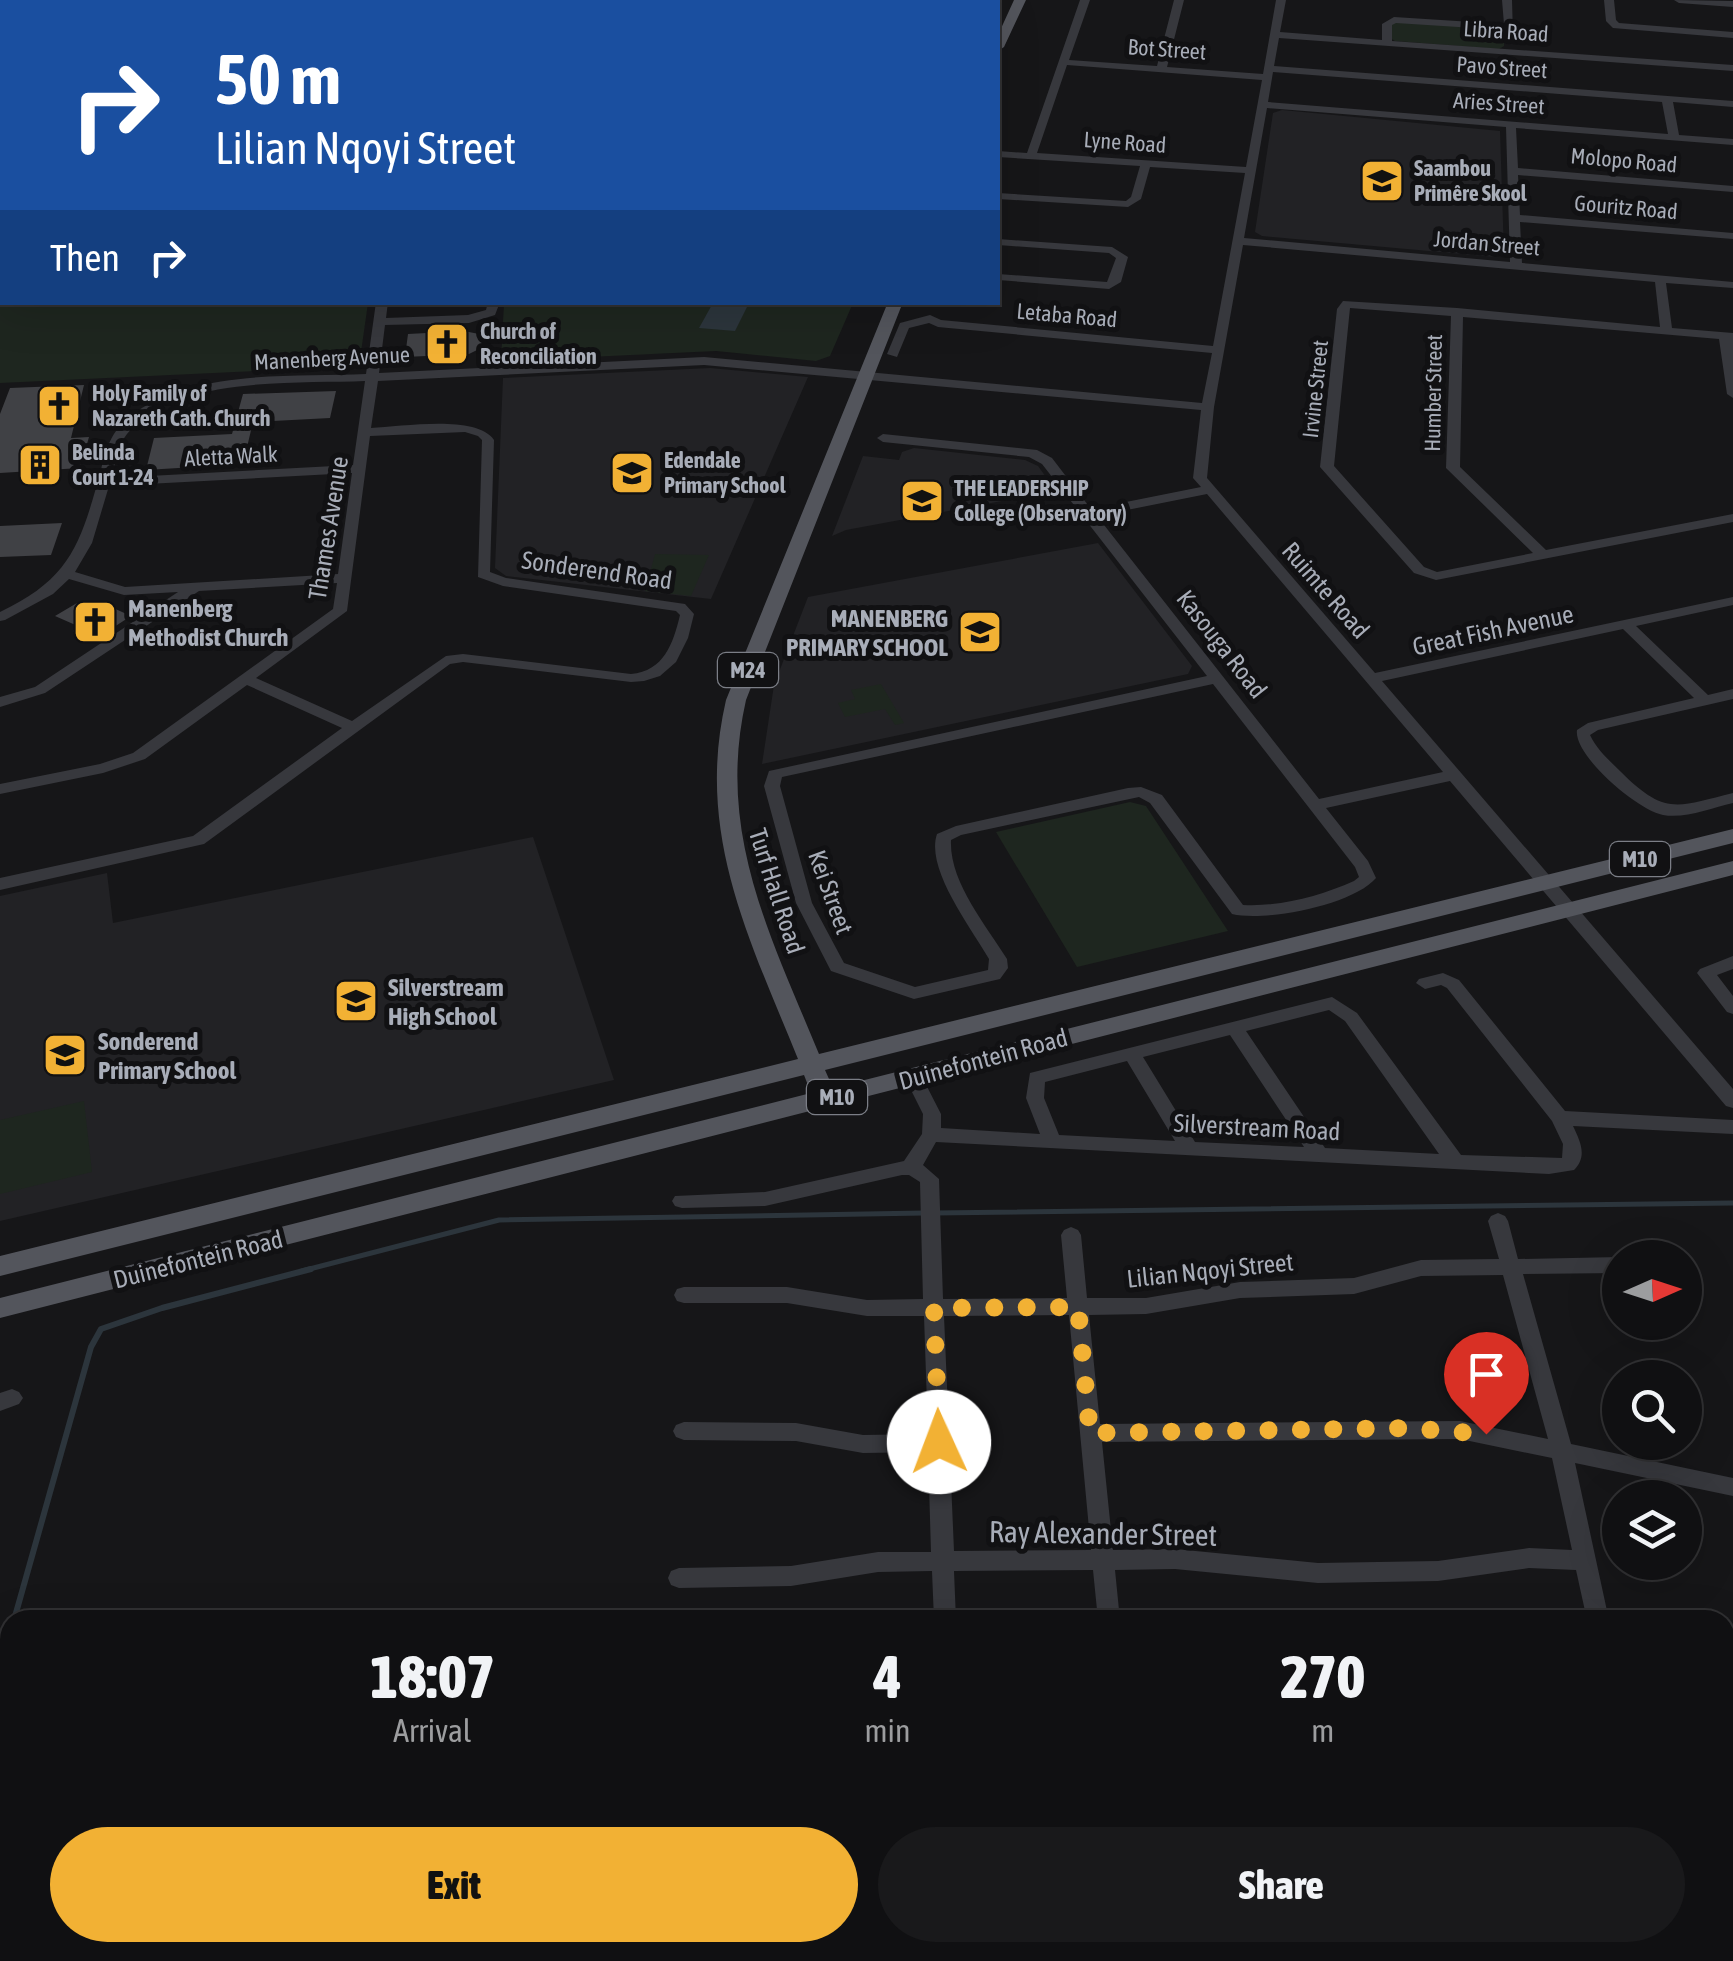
<!DOCTYPE html>
<html lang="en">
<head>
<meta charset="utf-8">
<style>
  :root { --surface:#101012; --page:#19191b; --text:#f1f3f6; --muted:#9c9d9f; --line:#303032; --accent:#f2b134 }
  body { margin:0; font-family:"Asap Condensed",sans-serif; background:var(--page); color:var(--text); height:100vh; display:flex; flex-direction:column; font-size:38px; white-space:nowrap }
  * { box-sizing:border-box; margin:0 }
  p { font-size:32px; color:var(--muted) }
  .icon { flex:none; width:55px; height:55px; fill:none; stroke:currentColor; stroke-width:2; stroke-linecap:round; stroke-linejoin:round }
  .map { position:relative; flex:1; overflow:hidden }
  .side { position:absolute; left:0px; top:1610px; width:1735px; height:352px; display:flex; flex-direction:column; background:var(--surface); border-radius:30px 30px 0 0; box-shadow:0 10px 40px #0002,0 0 0 2px var(--line) }
  .side>* { flex:none }
  .banner { position:absolute; left:0px; top:0px; width:1000px; height:305px; box-shadow:0 10px 40px #0002,0 0 0 2px var(--line); background:#1a4fa0; color:#fff; overflow:hidden }
  .needle { width:65px; rotate:87deg }
  .fabs { position:absolute; left:1602px; top:1240px; display:grid; gap:20px }
  .fabs a { display:grid; place-items:center; width:100px; height:100px; border-radius:50%; background:var(--surface); box-shadow:0 10px 40px #0002,0 0 0 2px var(--line); font-size:50px }
  .pin { position:absolute; display:grid; place-items:center; width:85px; height:85px; color:#fff; margin:-102px -42px; border-radius:50% 50% 50% 0; rotate:-45deg; box-shadow:0 0 10px #0007 }
  .pin .icon { rotate:45deg }
  .me { position:absolute; width:110px; margin:-55px; rotate:358deg; stroke-linejoin:round; filter:drop-shadow(0 0 8px #0008) }
  .turn { display:flex; align-items:center; gap:35px; height:210px; padding:0 50px; font-size:45px }
  .turn .icon { width:130px; height:130px; stroke-width:2.5 }
  .turn b { display:block; font-size:70px; line-height:85px }
  .then { display:flex; align-items:center; height:95px; padding:0 50px; background:#0003; gap:20px; font-size:38px }
  .eta { display:flex; justify-content:space-evenly; align-items:center; height:170px; text-align:center }
  .eta b { font-size:60px; font-weight:800; line-height:70px }
  .primary-button { display:flex; gap:20px; margin-top:auto; padding:20px 50px }
  .primary-button a { flex:1; height:115px; border-radius:60px; background:var(--accent); color:#111; font-size:40px; font-weight:800; line-height:115px; text-align:center }
  .primary-button a+a { background:var(--page); color:var(--text) }
  .map>svg:first-child { display:block }
</style>
</head>
<body>
<div class="map">
<svg width="1733" height="1961" viewBox="0 0 1733 1961">
  <rect width="100%" height="100%" fill="#161618"/>
  <!-- built -->
  <path fill="#222225" d="M1282 110 1500 131 1504 254 1496 257 1262 236 1255 232 1273 113Z
    M710 368 808 377 711 599 506 576 495 568 503 378Z
    M914 448 1025 460 1038 466 1056 491 846 530 832 536 863 456 899 460 902 452Z
    M1098 543 1192 666 1188 674 762 764 774 685 808 597Z
    M533 837 614 1080 0 1221V896L107 873 113 923Z"/>
  <!-- green -->
  <path fill="#1e261f" d="M1397 22 1499 29 1504 33V46L1499 49 1395 41 1390 38 1392 24Z
    M0 194 2 302 368 303 359 366 0 383Z
    M504 303H853L830 356 816 361 716 351 501 361Z
    M655 554 709 555 691 596 645 591Z
    M881 684 904 723 895 725 885 709 845 717 838 703 855 699 851 690Z
    M1130 802 1146 806 1228 931 1077 967 996 832Z
    M84 1101 92 1172 0 1194V1120Z"/>
  <!-- water -->
  <path fill="#2c353c" d="M713 303H749L735 331 699 328Z"/>
  <g fill="none" stroke-linecap="round" stroke-linejoin="round">
    <!-- stream-far1 -->
    <path stroke="#2c353c" stroke-width="5" d="M935 1213 1733 1203
      M302 1271 499 1220 924 1213"/>
    <!-- stream -->
    <path stroke="#2c353c" stroke-width="6" d="M14 1620 91 1347 101 1329 162 1308 311 1269
      M0 1670 10 1635"/>
  </g>
  <!-- building -->
  <path fill="#404145" d="M464 331 484 335 489 341 487 345 469 354 405 357 408 334Z
    M84 385 71 438 89 437 80 468 0 473V414L10 388Z
    M336 391 330 418 253 422 243 464 146 470 154 438 232 434 243 394Z
    M62 523 51 555 0 557V526Z
    M77 603 101 614 111 607 131 616 94 640 73 631 80 627 55 616Z"/>
  <g fill="none" stroke-linecap="round" stroke-linejoin="round">
    <!-- minor -->
    <path fill="#37383d" fill-rule="evenodd" d="M1080 0H1090L1069 60 1157 66 1174 0H1184L1167 67 1263 74 1276 0H1286L1280 32 1382 40V24L1394 17 1504 24 1502 0H1512L1513 36H1507L1505 30 1396 23 1392 25V41L1733 65V71L1279 38 1274 66 1733 101V107L1673 102 1679 135 1733 139V145L1516 128 1518 168 1733 186V192L1518 175 1520 215 1733 233V239L1520 222 1522 263 1733 282V288L1666 283 1672 328 1733 333V398L1727 394 1719 339 1463 317 1460 467 1546 550 1733 514V522L1436 580 1414 573 1320 467 1337 309 1343 301 1457 308 1660 327 1655 282 1243 245 1214 407 1207 478 1375 673 1733 597V605L1636 626 1708 695 1733 689V699L1598 730 1590 735C1597 750 1609 760 1620 771 1665 816 1676 807 1733 793V803C1711 808 1685 819 1663 815 1637 810 1573 755 1577 730L1588 723 1694 698 1623 629 1382 681 1733 1089V1108L1726 1106 1450 781 1326 808 1368 861 1376 878C1353 905 1266 922 1232 914L1150 803 1139 797 961 835 951 840C949 882 986 925 1007 959L1008 968 1000 979 914 999 831 971 796 903 764 786 769 771 1207 676 1042 464 1029 457 883 442 877 438 883 434 1037 450 1052 458 1091 509 1201 487 1193 478 1201 410 704 365 378 381 371 428C402 427 476 414 494 440L490 572 506 578 685 604 694 614 688 638 676 662 660 676 644 681 631 682 463 662 450 664 204 844 0 890V878L193 836 342 728 247 685 145 759 103 773 0 794V784L100 764 133 753 333 609 337 583 199 591 45 693 0 707V697L35 687 178 592 124 595 69 579 53 594 5 620 0 621V612C72 578 81 542 101 470 106 449 111 432 129 417 189 369 293 377 366 374L376 302H388L386 318 468 315 486 310 488 302H500L495 315 469 323 385 325 379 373 704 357 1202 403 1212 353 938 327 929 323 909 328 897 357 887 354 900 323 930 315 941 320 1213 346 1245 173 1150 167 1141 199 1128 207 998 199V193L1126 201 1131 197 1140 166 998 157V151L1027 153ZM1067 65 1262 80 1246 167 1037 153ZM1273 72 1662 102 1668 134 1268 102ZM1267 108 1506 127 1510 262 1244 238ZM1350 308 1451 316 1446 468 1533 553 1437 572 1424 567 1334 466ZM365 381 353 465 112 478C116 463 117 446 127 434 174 375 297 384 365 381ZM465 432 478 436 482 440 478 577 503 586 676 611 680 615C673 644 664 671 631 674L463 654 446 656 352 721 256 678 347 611 370 436ZM352 473 338 574 125 587 75 572 92 543 109 486ZM1207 494 1443 772 1319 799 1097 516ZM1213 684 1355 867 1359 877 1354 881C1320 896 1280 907 1243 905L1162 795 1141 787 1128 788 956 826 937 834C925 869 972 929 989 959L988 970 915 987 844 963 812 903 780 786 782 777Z
      M1604 0H1614L1616 20 1619 23 1733 32V38L1613 28 1606 21Z
      M1674 0 1733 1V7L1679 3Z
      M0 187H2V193H0Z
      M998 239 1112 247 1128 257 1121 282 1109 289 998 280V274L1107 282 1116 258 1109 253 998 245Z
      M1733 956V969L1717 975 1733 996V1014L1727 1012 1697 973 1700 969Z
      M1443 973 1459 980 1565 1111 1733 1120V1134L1573 1126C1580 1141 1588 1156 1574 1170L1549 1174 936 1142 923 1165 939 1179 943 1299 1067 1298 1061 1235 1064 1230 1071 1227 1078 1230 1081 1235 1087 1298H1146L1240 1282 1354 1278 1421 1260 1499 1259 1488 1221 1491 1216 1498 1213 1505 1216 1508 1221 1518 1259 1620 1257 1621 1258 1620 1273 1523 1274 1571 1444 1733 1478V1496L1575 1463 1609 1620H1587L1576 1570 1529 1568 1438 1581 1318 1583 1175 1569 1115 1570 1120 1620H1098L1093 1570 954 1571 956 1620H934L932 1571 878 1572 791 1586 679 1588 671 1585 668 1578 671 1571 679 1568 791 1566 878 1552H931L928 1452 863 1453 796 1441 684 1440 676 1437 673 1431 676 1425 684 1422 796 1423 863 1435 928 1434 924 1316H867L787 1303H684L677 1301 674 1295 677 1289 684 1287H787L867 1300 923 1299 920 1182 909 1175H902L765 1206 682 1208 675 1206 672 1201 675 1196 765 1192 904 1161 922 1134 923 1114 905 1078 908 1073H920L941 1114V1128L1040 1134 1026 1098 1030 1073 1332 997 1357 1013 1461 1155 1562 1158 1563 1144 1552 1121 1447 988 1441 985 1425 989 1416 983 1419 979ZM1329 1010 1345 1021 1439 1154 1325 1148 1246 1031ZM1230 1035 1304 1147 1195 1142 1143 1057ZM1127 1061 1175 1141 1059 1135 1044 1098 1045 1082ZM1503 1275 1548 1439 1460 1421 1100 1424 1089 1315 1146 1314 1240 1298 1354 1294 1421 1276ZM1069 1315 1091 1550 954 1551 944 1316ZM1460 1439 1552 1458 1572 1550 1529 1548 1438 1561 1318 1563 1175 1549 1113 1550 1102 1442Z
      M12 1389 19 1392 23 1398 19 1404 0 1411V1393Z"/>
    <!-- major -->
    <path fill="#53555c" fill-rule="evenodd" d="M1014 0H1026L1004 47 998 51V35Z
      M888 302H903L746 700C716 832 770 935 819 1054L1733 829V843L825 1070 833 1088 1733 861V875L0 1318V1298L811 1093 804 1075 0 1276V1256L798 1059C749 938 695 833 726 700Z"/>
    <!-- rail -->
    <path stroke="#4a4c52" stroke-width="6" stroke-dasharray="16 12" stroke-linecap="butt" d="M0 1879H10
      M0 1894H10
      M1725 1899H1733
      M0 1915H10
      M1725 1935H1733
      M1725 1951H1733"/>
  </g>
  <g fill="none" stroke-linecap="round" stroke-linejoin="round">
    <!-- route -->
    <path stroke="#f2b134" stroke-width="18" stroke-dasharray="0 32.4" d="M939 1442 934 1308 1078 1307 1090 1433 1406 1428 1486 1434"/>
  </g>
  <!-- icons -->
  <defs>
    <symbol id="school-square" viewBox="-11 -11 22 22"><rect x="-9" y="-9" width="18" height="18" rx="4" fill="#f2b134" stroke="#111113"/><path d="M0-5L7-2L0 1L-7-2ZM-4 1L0 2.5L4 1V4Q0 6-4 4Z" fill="#111"/></symbol>
    <symbol id="church-square" viewBox="-11 -11 22 22"><rect x="-9" y="-9" width="18" height="18" rx="4" fill="#f2b134" stroke="#111113"/><path d="M-1.2-6h2.4v3.5h3.3v2.4h-3.3V6h-2.4V-.1h-3.3v-2.4h3.3Z" fill="#111"/></symbol>
    <symbol id="building-square" viewBox="-11 -11 22 22"><rect x="-9" y="-9" width="18" height="18" rx="4" fill="#f2b134" stroke="#111113"/><path d="M-4-6H4V6H1V3H-1V6H-4ZM-2.5-4.3h1.7v1.8h-1.7ZM.8-4.3h1.7v1.8H.8ZM-2.5-1h1.7V.8h-1.7ZM.8-1h1.7V.8H.8Z" fill="#111"/></symbol>
  </defs>
  <g fill-rule="evenodd">
    <use href="#school-square" x="1357" y="156" width="50" height="50"/>
    <use href="#church-square" x="422" y="319" width="50" height="50"/>
    <use href="#church-square" x="34" y="381" width="50" height="50"/>
    <use href="#building-square" x="15" y="440" width="50" height="50"/>
    <use href="#school-square" x="607" y="448" width="50" height="50"/>
    <use href="#school-square" x="897" y="476" width="50" height="50"/>
    <use href="#church-square" x="70" y="597" width="50" height="50"/>
    <use href="#school-square" x="955" y="607" width="50" height="50"/>
    <use href="#school-square" x="331" y="976" width="50" height="50"/>
    <use href="#school-square" x="40" y="1030" width="50" height="50"/>
  </g>
  <g text-anchor="middle" dominant-baseline="central" stroke-width="10" stroke-linejoin="round" paint-order="stroke">
    <!-- far-street labels -->
    <g font-size="22" fill="#a8adb8" stroke="#111113">
      <text transform="translate(1506 31) rotate(4)">Libra Road</text>
      <text transform="translate(1167 49) rotate(4)">Bot Street</text>
      <text transform="translate(1502 67) rotate(4)">Pavo Street</text>
      <text transform="translate(1499 103) rotate(4)">Aries Street</text>
      <text transform="translate(1125 142) rotate(4)">Lyne Road</text>
      <text transform="translate(1624 160) rotate(5)">Molopo Road</text>
      <text transform="translate(1626 207) rotate(5)">Gouritz Road</text>
      <text transform="translate(1487 243) rotate(5)">Jordan Street</text>
      <text transform="translate(1067 315) rotate(5)">Letaba Road</text>
      <text transform="translate(332 358) rotate(-3)">Manenberg Avenue</text>
      <text transform="translate(1315 389) rotate(-84)">Irvine Street</text>
      <text transform="translate(1433 393) rotate(-89)">Humber Street</text>
      <text transform="translate(231 456) rotate(-3)">Aletta Walk</text>
    </g>
    <!-- far-poi labels -->
    <g font-size="22" font-weight="bold" fill="#a8adb8" stroke="#111113" text-anchor="start">
      <text x="1414" y="168">Saambou<tspan x="1414" dy="25">Primêre Skool</tspan></text>
      <text x="480" y="331">Church of<tspan x="480" dy="25">Reconciliation</tspan></text>
      <text x="92" y="393">Holy Family of<tspan x="92" dy="25">Nazareth Cath. Church</tspan></text>
      <text x="72" y="452">Belinda<tspan x="72" dy="25">Court 1-24</tspan></text>
      <text x="664" y="460">Edendale<tspan x="664" dy="25">Primary School</tspan></text>
      <text x="954" y="488">THE LEADERSHIP<tspan x="954" dy="25">College (Observatory)</tspan></text>
    </g>
    <!-- shield labels -->
    <g fill="#111113" stroke="#7b7e86" stroke-width="2.5">
      <rect x="718" y="653" width="60" height="34" rx="8"/>
      <rect x="1610" y="842" width="60" height="34" rx="8"/>
      <rect x="807" y="1080" width="60" height="34" rx="8"/>
    </g>
    <g font-size="22" font-weight="bold" fill="#a8adb8">
      <text x="748" y="670">M24</text>
      <text x="1640" y="859">M10</text>
      <text x="837" y="1097">M10</text>
    </g>
    <!-- street labels -->
    <g font-size="25" fill="#a8adb8" stroke="#111113">
      <text transform="translate(328 528) rotate(-81)">Thames Avenue</text>
      <text transform="translate(597 570) rotate(8)">Sonderend Road</text>
      <text transform="translate(1326 590) rotate(49)">Ruimte Road</text>
      <text transform="translate(1493 630) rotate(-12)">Great Fish Avenue</text>
      <text transform="translate(1222 644) rotate(52)">Kasouga Road</text>
      <text transform="translate(777 891) rotate(72)">Turf Hall Road</text>
      <text transform="translate(831 892) rotate(70)">Kei Street</text>
      <text transform="translate(983 1059) rotate(-15)">Duinefontein Road</text>
      <text transform="translate(1257 1127) rotate(3)">Silverstream Road</text>
      <text transform="translate(198 1259) rotate(-14)">Duinefontein Road</text>
      <text transform="translate(1210 1270) rotate(-6)">Lilian Nqoyi Street</text>
    </g>
    <!-- poi labels -->
    <g font-size="25" font-weight="bold" fill="#a8adb8" stroke="#111113" text-anchor="start">
      <text x="128" y="608">Manenberg<tspan x="128" dy="29">Methodist Church</tspan></text>
      <text x="948" y="618" text-anchor="end">MANENBERG<tspan x="948" dy="29">PRIMARY SCHOOL</tspan></text>
      <text x="388" y="987">Silverstream<tspan x="388" dy="29">High School</tspan></text>
      <text x="98" y="1041">Sonderend<tspan x="98" dy="29">Primary School</tspan></text>
    </g>
    <!-- near-street labels -->
    <g font-size="30" fill="#a8adb8" stroke="#111113">
      <text transform="translate(1103 1533) rotate(1)">Ray Alexander Street</text>
    </g>
  </g>
</svg>
<div class="fabs">
<a><svg class="needle" viewBox="-14 -14 28 28"><path d="M0-13l5 13h-10z" fill="#e53935"/><path d="M0 13l5-13h-10z" fill="#9c9d9f"/></svg></a>
<a><svg class="icon" aria-label="search" viewBox="0 0 24 24"><circle cx="10" cy="10" r="6"/><path d="M15 15l6 6"/></svg></a>
<a><svg class="icon" aria-label="layers" viewBox="0 0 24 24"><path d="M12 4l9 5-9 5-9-5zM3 14l9 5 9-5"/></svg></a>
</div>
<div class="pin" style="left:1486px;top:1434px;background:#d93025"><svg class="icon" aria-label="arrive" viewBox="0 0 24 24"><path d="M6 21V4h12l-3 4 3 4H6"/></svg></div>
<svg class="me" style="left:939px;top:1442px" viewBox="-20 -20 40 40"><circle r="19" fill="#fff"/><path d="M0-13L10 11 0 6-10 11z" fill="#f2b134"/></svg>
<div class="banner">
<div class="turn"><svg class="icon" aria-label="right" viewBox="0 0 24 24"><path d="M7 20v-9h11M14 6l5 5-5 5"/></svg><div><b>50 m</b>Lilian Nqoyi Street</div></div>
<div class="then">Then<svg class="icon" aria-label="right" viewBox="0 0 24 24"><path d="M7 20v-9h11M14 6l5 5-5 5"/></svg></div>
</div>
<section class="side">
<div class="eta">
<div><b>18:07</b><p>Arrival</p></div>
<div><b>4</b><p>min</p></div>
<div><b>270</b><p>m</p></div>
</div>
<div class="primary-button"><a>Exit</a><a>Share</a></div>
</section>
</div>
</body>
</html>
